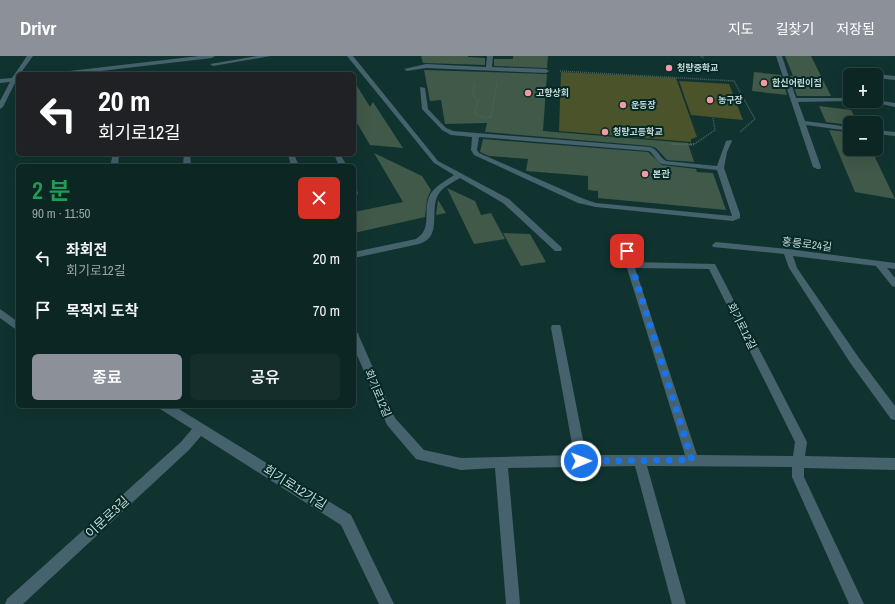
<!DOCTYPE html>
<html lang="ko">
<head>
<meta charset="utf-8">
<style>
  :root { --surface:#0c2624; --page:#152e2c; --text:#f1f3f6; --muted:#9aa5a6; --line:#2c4341; --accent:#8c9099 }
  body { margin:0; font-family:"Archivo Narrow","Noto Sans KR",sans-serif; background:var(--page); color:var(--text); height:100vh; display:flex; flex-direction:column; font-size:15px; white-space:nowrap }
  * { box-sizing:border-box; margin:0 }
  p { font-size:13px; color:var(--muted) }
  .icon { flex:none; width:22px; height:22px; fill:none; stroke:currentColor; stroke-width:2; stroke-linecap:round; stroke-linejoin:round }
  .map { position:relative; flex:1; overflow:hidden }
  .sheet { position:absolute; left:16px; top:108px; width:340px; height:244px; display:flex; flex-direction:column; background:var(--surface); border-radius:6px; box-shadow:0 4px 16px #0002,0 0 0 1px var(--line) }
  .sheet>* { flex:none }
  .guide { position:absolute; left:16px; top:16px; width:340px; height:84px; border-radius:6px; box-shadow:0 4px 16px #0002,0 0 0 1px var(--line); background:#202124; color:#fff; overflow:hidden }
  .fabs { position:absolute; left:843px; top:12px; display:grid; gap:8px }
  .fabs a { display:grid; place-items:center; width:40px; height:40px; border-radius:6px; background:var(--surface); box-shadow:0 4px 16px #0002,0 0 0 1px var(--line); font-size:20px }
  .pin { position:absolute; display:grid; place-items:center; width:34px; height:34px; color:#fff; margin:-17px; border-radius:8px; box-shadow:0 2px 6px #0006 }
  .me { position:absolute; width:44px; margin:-22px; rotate:89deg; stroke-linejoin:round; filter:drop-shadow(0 0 3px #0008) }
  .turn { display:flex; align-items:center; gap:14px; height:84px; padding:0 16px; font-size:18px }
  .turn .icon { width:52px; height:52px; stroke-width:2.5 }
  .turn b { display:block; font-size:28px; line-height:34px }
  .round { display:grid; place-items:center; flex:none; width:42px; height:42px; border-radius:6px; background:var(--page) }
  .overview { display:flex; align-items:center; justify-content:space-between; height:68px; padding:0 16px }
  h1 { font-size:24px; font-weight:600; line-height:30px; color:#1e9e55 }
  .button { display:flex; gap:8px; margin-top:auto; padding:8px 16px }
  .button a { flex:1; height:46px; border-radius:6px; background:var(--accent); color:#fff; font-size:16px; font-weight:600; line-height:46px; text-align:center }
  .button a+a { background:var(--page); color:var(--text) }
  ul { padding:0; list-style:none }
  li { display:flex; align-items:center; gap:12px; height:52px; padding:0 16px }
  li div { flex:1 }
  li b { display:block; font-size:15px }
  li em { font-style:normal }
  header { display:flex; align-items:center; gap:24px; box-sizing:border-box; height:56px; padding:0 20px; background:var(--accent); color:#fff }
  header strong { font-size:19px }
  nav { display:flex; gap:22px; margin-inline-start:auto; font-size:14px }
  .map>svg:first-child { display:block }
</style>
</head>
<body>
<header>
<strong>Drivr</strong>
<nav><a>지도</a><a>길찾기</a><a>저장됨</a></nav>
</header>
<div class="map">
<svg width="895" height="548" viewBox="0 0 895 548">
  <rect width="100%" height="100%" fill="#103330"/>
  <!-- green -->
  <path fill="#4a5329" d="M561 16 676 22 697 81 691 83V86L559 75Z
    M679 25 729 28 743 64 691 59Z"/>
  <!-- building -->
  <path fill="#415948" d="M421 0H468V1L485 2V9L423 7Z
    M513 0H548L547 12 494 10V3H513Z
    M785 0H811L831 40H797L790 20H793Z
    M424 14 547 18 543 75 688 87 694 106 667 104 656 92 650 90 485 76 487 67 445 68 441 44 430 45Z
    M754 16 781 19 787 39 752 35Z
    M354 25 370 51 373 46 403 92 370 89 354 62Z
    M819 50 851 54 858 67H850V69L826 66Z
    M829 74 850 76V93H871L895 143 855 136Z
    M483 83 648 96 662 109 696 113 697 116 713 117 726 154 598 142V135L588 134V120L526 115 528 103 489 100 480 96Z
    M374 97 422 120 431 134 427 143 425 161 354 177V156L403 146Z
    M447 132 475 145 481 159 491 157 505 183 474 188Z
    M438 144 446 157 436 159Z
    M503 177 530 178 546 206 521 210Z"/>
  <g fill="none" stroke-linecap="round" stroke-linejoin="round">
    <!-- path-far1 -->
    <path stroke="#476563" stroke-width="1.5" stroke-dasharray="1 1" stroke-linecap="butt" d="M701 0 704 2
      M560 15 734 25 755 63 740 76
      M474 27 475 30 472 37 478 45 475 56 477 60 487 62 491 61 497 27
      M669 88 693 89 715 74 713 61"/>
    <!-- path -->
    <path stroke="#476563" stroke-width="2" stroke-dasharray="1.5 1.5" stroke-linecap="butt" d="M672 88H694"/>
    <!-- service -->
    <path fill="#46626d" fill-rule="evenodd" d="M257 0H271L213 10 210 8Z
      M347 0H353L438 105 509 143 561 191 562 193 561 195H555L503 147 460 122C452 127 442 131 438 139 429 155 443 181 419 188L354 202V196L416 183C434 172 421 153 431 137 437 129 447 124 454 119L434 107Z
      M487 0H493L492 11 546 13 549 15 546 17 426 12 407 15 404 13 426 8 486 11Z
      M776 0H782L796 42H850V45H852L798 46 805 65 850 71V75L806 69 821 111 820 113H817L813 111Z
      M854 17H869L872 19H851Z
      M876 18 895 20V24L876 22V19H874Z
      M420 31 425 32 428 53 446 72 453 75 650 91C658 93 659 101 666 105L717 110 726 85 731 84 732 85 727 96 724 112 740 158V162L733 165 596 151 578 147 474 99 471 94 472 81 451 79 442 74 422 53ZM479 81 649 95C653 97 655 104 662 108L717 114 732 160 596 147 584 143 479 97 477 94Z
      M876 44 895 47V51L868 45Z
      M876 74 895 76V80L876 78Z
      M113 98H119L118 110H110Z
      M184 98H190L191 110H183Z
      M288 98H294L299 110H291Z
      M334 98H340L347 110H339Z
      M354 134H357L358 138 354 140Z"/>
    <!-- minor -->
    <path fill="#46626d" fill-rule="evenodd" d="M27 0H33L20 18H18V25H16L3 51 0 53V45L10 26 0 27V23L12 22Z
      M199 0H215L212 2 75 18H58L61 16Z
      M623 178 627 181 634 206 715 208 805 382 807 386 805 400 895 402V414L804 412V421L864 548H849L792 421V411L649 410H647L686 548H672L635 410 508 412 520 548H506L495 412 461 414 416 403 387 369 354 292V276L358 277 359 280 395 362 424 394 461 402 574 399 551 272 552 269H560L561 272 586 399H685L626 209 619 181ZM635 212 709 213 795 386 793 400 697 399Z
      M716 186 788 193 895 207V213L887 212 895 222V231L892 230 876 210 793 200 797 212 859 302 895 350V364L891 363 851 308 789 212 784 198 713 191 712 189Z
      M0 253 18 266V275L0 262Z
      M158 350H174L351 459 394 548H379L341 469 201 380 189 394 23 548H5L7 543 181 386 192 373 160 353Z"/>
  </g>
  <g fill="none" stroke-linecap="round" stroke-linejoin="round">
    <!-- route -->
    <path stroke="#1a73e8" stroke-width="7" stroke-dasharray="0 12.6" d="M581 405 692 404 627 195"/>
  </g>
  <!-- markers -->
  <g fill="#f49aa2" stroke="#052926" stroke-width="1.5">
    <circle cx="669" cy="12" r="4"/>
    <circle cx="764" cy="27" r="4"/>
    <circle cx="528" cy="37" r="4"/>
    <circle cx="710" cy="44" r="4"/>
    <circle cx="623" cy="49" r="4"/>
    <circle cx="605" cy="76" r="4"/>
    <circle cx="645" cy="118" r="4"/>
  </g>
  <g text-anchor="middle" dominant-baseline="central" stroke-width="4" stroke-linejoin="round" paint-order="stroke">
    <!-- far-poi labels -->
    <g font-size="9" font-weight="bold" fill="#c6d8d6" stroke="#052926" text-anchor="start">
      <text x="677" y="12">청량중학교</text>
      <text x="772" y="27">한신어린이집</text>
      <text x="536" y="37">고향상회</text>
      <text x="718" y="44">농구장</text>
      <text x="631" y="49">운동장</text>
      <text x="613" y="76">청량고등학교</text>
      <text x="653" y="118">본관</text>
    </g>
    <!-- street labels -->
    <g font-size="11" fill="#c6d8d6" stroke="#052926">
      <text transform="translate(807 188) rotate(7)">홍릉로24길</text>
      <text transform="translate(742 270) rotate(63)">회기로12길</text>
      <text transform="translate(378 337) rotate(67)">회기로12길</text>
    </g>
    <!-- near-street labels -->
    <g font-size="13" fill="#c6d8d6" stroke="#052926">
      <text transform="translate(295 431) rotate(32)">회기로12가길</text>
      <text transform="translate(107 461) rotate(-43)">이문로3길</text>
    </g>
  </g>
</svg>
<div class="fabs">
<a>+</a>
<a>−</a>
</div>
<div class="pin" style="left:627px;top:195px;background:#d93025"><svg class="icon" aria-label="arrive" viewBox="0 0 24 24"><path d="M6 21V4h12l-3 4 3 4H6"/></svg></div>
<svg class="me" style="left:581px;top:405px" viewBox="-20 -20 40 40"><circle r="17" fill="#1a73e8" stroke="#fff" stroke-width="3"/><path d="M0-11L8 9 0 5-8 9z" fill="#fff"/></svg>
<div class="guide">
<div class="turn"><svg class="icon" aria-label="left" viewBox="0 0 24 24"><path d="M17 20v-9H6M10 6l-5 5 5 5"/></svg><div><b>20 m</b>회기로12길</div></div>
</div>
<section class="sheet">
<div class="overview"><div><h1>2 분</h1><p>90 m · 11:50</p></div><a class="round" style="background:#d93025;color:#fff"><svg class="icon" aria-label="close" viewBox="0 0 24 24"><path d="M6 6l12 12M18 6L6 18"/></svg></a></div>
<ul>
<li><svg class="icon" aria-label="left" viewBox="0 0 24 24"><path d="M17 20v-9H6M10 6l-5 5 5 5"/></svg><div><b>좌회전</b><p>회기로12길</p></div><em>20 m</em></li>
<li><svg class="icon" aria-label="arrive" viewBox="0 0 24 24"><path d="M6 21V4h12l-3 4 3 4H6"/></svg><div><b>목적지 도착</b></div><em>70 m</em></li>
</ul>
<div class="button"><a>종료</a><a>공유</a></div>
</section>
</div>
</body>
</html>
